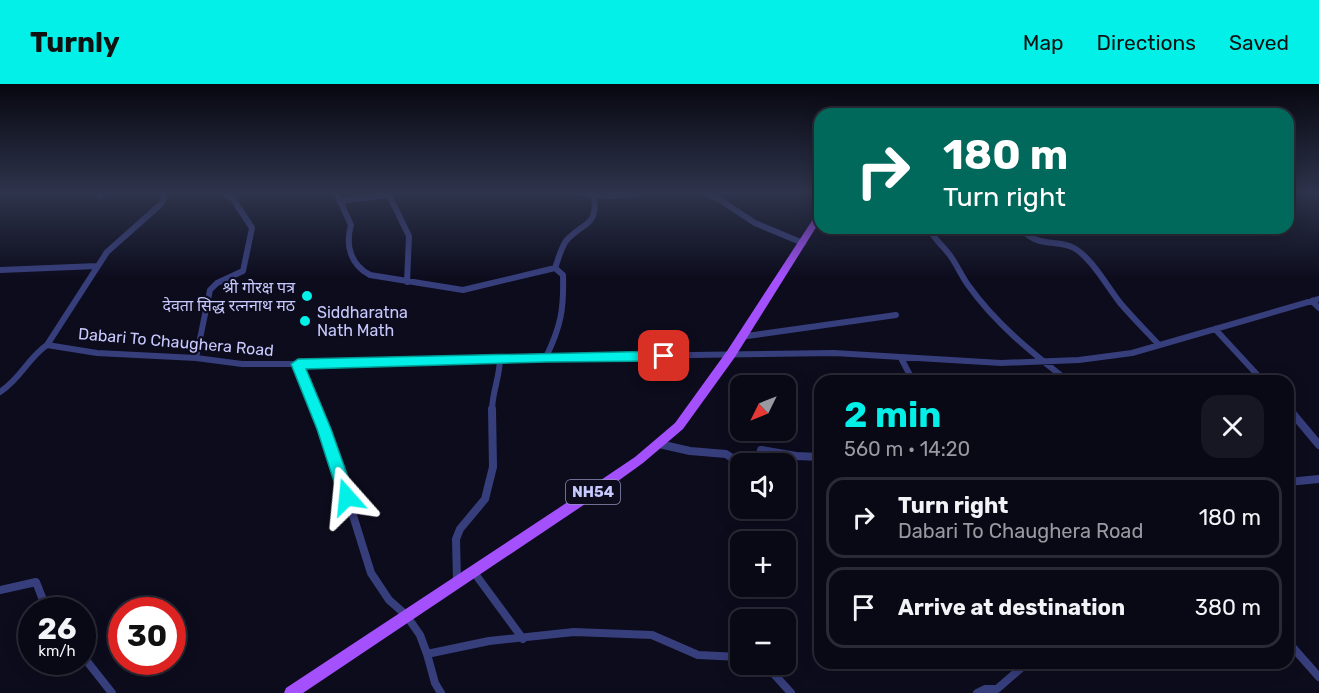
<!DOCTYPE html>
<html lang="en">
<head>
<meta charset="utf-8">
<style>
  :root { --surface:#090916; --page:#171723; --text:#f1f3f6; --muted:#999aa1; --line:#292a35; --accent:#02f0e7 }
  body { margin:0; font-family:Rubik,"Noto Sans Devanagari",sans-serif; background:var(--page); color:var(--text); height:100vh; display:flex; flex-direction:column; font-size:22px; white-space:nowrap }
  * { box-sizing:border-box; margin:0 }
  p { font-size:20px; color:var(--muted) }
  .icon { flex:none; width:33px; height:33px; fill:none; stroke:currentColor; stroke-width:2; stroke-linecap:round; stroke-linejoin:round }
  .map { position:relative; flex:1; overflow:hidden }
  .details { position:absolute; left:814px; top:291px; width:480px; height:294px; display:flex; flex-direction:column; background:var(--surface); border-radius:18px; box-shadow:0 3px 15px #0003,0 0 0 2px var(--line) }
  .details>* { flex:none }
  .top-card { position:absolute; left:814px; top:24px; width:480px; height:126px; border-radius:18px; box-shadow:0 3px 15px #0003,0 0 0 2px var(--line); background:#00695c; color:#fff; overflow:hidden }
  .needle { width:39px; rotate:227deg }
  .buttons { position:absolute; left:730px; top:291px; display:grid; gap:12px }
  .buttons a { display:grid; place-items:center; width:66px; height:66px; border-radius:12px; background:var(--surface); box-shadow:0 3px 15px #0003,0 0 0 2px var(--line); font-size:30px }
  .speed { position:absolute; left:18px; top:513px; display:flex; gap:12px; font-size:30px; font-weight:700; text-align:center }
  .speed>* { display:grid; place-content:center; width:78px; height:78px; border-radius:50%; background:var(--surface); box-shadow:0 3px 15px #0003,0 0 0 2px var(--line); line-height:1 }
  .speed small { font-size:15px; font-weight:400 }
  .speed .limit { border:9px solid #d22; background:#fff; color:#111 }
  .pin { position:absolute; display:grid; place-items:center; width:51px; height:51px; color:#fff; margin:-26px; border-radius:12px; box-shadow:0 3px 9px #0006 }
  .me { position:absolute; width:66px; margin:-33px; rotate:342deg; stroke-linejoin:round; filter:drop-shadow(0 0 4px #0008) }
  .turn { display:flex; align-items:center; gap:21px; height:126px; padding:0 30px; font-size:27px }
  .turn .icon { width:78px; height:78px; stroke-width:2.5 }
  .turn b { display:block; font-size:42px; line-height:51px }
  .round { display:grid; place-items:center; flex:none; width:63px; height:63px; border-radius:18px; background:var(--page) }
  .summary { display:flex; align-items:center; justify-content:space-between; height:102px; padding:0 30px }
  h1 { font-size:36px; font-weight:700; line-height:45px; color:var(--accent) }
  ul { padding:0; list-style:none }
  li { display:flex; align-items:center; gap:18px; height:81px; margin:0 12px 9px; padding:0 18px; border:3px solid var(--line); border-radius:18px }
  li div { flex:1 }
  li b { display:block; font-size:22px }
  li em { font-style:normal }
  header { display:flex; align-items:center; gap:36px; box-sizing:border-box; height:84px; padding:0 30px; background:var(--accent); color:#111 }
  header strong { font-size:28px }
  nav { display:flex; gap:33px; margin-inline-start:auto; font-size:21px }
  .map>svg:first-child { display:block }
</style>
</head>
<body>
<header>
<strong>Turnly</strong>
<nav><a>Map</a><a>Directions</a><a>Saved</a></nav>
</header>
<div class="map">
<svg width="1319" height="609" viewBox="0 0 1319 609">
  <rect width="100%" height="100%" fill="#0c0c1d"/>
  <g fill="none" stroke-linecap="round" stroke-linejoin="round">
    <!-- minor-far1 -->
    <path stroke="#373e7c" stroke-width="6" d="M336 108 351 141C345 162 351 181 370 191L463 206 555 184 563 191C564 225 561 242 546 273
      M572 108 612 112 642 108
      M700 108 717 114 755 139 803 159
      M100 112 105 108
      M339 117 389 111 409 152 407 198
      M929 144C933 154 942 161 949 170 956 179 961 191 968 201 996 240 1031 268 1068 297
      M1020 144C1040 166 1057 154 1074 164 1092 174 1108 204 1121 220 1133 234 1147 248 1159 261
      M555 184C558 176 561 164 566 157 583 137 598 144 594 112
      M0 186 97 182
      M1312 217 1319 224
      M1215 245 1263 297
      M740 253 896 231
      M47 261 107 168 161 120 164 114 160 108
      M196 274 210 206 217 199 243 187 252 144 233 115 224 110
      M901 274 913 297
      M298 281 316 327
      M0 308C21 294 28 274 47 261L97 269 196 274 242 280H359L546 273 834 269 1001 279 1079 276 1132 269 1319 215
      M1288 324 1290 327
      M492 327C492 308 500 293 500 274"/>
    <!-- minor -->
    <path stroke="#373e7c" stroke-width="8" d="M315 325 341 393 371 489 389 516 406 531 420 551 427 570 489 557 574 548 652 551 698 571 741 573
      M1289 325 1319 361
      M659 360 690 367 726 370 741 380
      M758 380 761 366 796 372 820 373
      M1288 398 1319 395
      M473 487 523 555
      M457 497 456 455 460 445 485 415 493 383 492 325
      M0 506 36 498 47 526
      M1288 558 1319 593
      M427 570 435 599 441 609
      M82 571 112 609
      M761 580 774 590 791 609
      M977 609 985 605H997L1027 579"/>
    <!-- primary -->
    <path fill="#a550fd" fill-rule="evenodd" d="M820 128V137L735 273 683 345 643 379 600 410 303 609H284L286 604 592 402 635 373 675 339 727 267 817 129Z"/>
  </g>
  <!-- sky -->
  <linearGradient id="sky" x2="0" y2="1"><stop stop-color="#070710"/><stop offset="0.56" stop-color="#2e344c"/><stop offset="1" stop-color="#2e344c" stop-opacity="0"/></linearGradient>
  <rect width="1319" height="194" fill="url(#sky)"/>
  <!-- route -->
  <path fill="#02f0e7" stroke="#019c96" stroke-width="1.5" d="M664 267 671 272 664 277 546 278 306 285 331 345 355 413 352 418 347 420 342 418 339 413 317 345 291 280 298 275Z"/>
  <!-- markers -->
  <g fill="#02f0e7" stroke="#0c0c1d" stroke-width="2">
    <circle cx="307" cy="212" r="6"/>
    <circle cx="305" cy="237" r="6"/>
  </g>
  <g text-anchor="middle" dominant-baseline="central" stroke-width="4.5" stroke-linejoin="round" paint-order="stroke">
    <!-- shield labels -->
    <rect fill="#0c0c1d" stroke="#9090ba" stroke-width="1.5" x="566" y="396" width="54" height="24" rx="4.5"/>
    <g font-size="15" font-weight="bold" fill="#c8c9fe">
      <text x="593" y="408">NH54</text>
    </g>
    <!-- poi labels -->
    <g font-size="16" fill="#c8c9fe" stroke="#0c0c1d" text-anchor="end">
      <text x="295" y="203">श्री गोरक्ष पत्र<tspan x="295" dy="18">देवता सिद्ध रत्ननाथ मठ</tspan></text>
      <text x="317" y="228" text-anchor="start">Siddharatna<tspan x="317" dy="18">Nath Math</tspan></text>
    </g>
    <!-- street labels -->
    <g font-size="16" fill="#c8c9fe" stroke="#0c0c1d">
      <text transform="translate(176 258) rotate(5)">Dabari To Chaughera Road</text>
    </g>
  </g>
</svg>
<div class="buttons">
<a><svg class="needle" viewBox="-14 -14 28 28"><path d="M0-13l5 13h-10z" fill="#e53935"/><path d="M0 13l5-13h-10z" fill="#999aa1"/></svg></a>
<a><svg class="icon" aria-label="sound" viewBox="0 0 24 24"><path d="M4 9h4l5-4v14l-5-4H4zM17 9q2 3 0 6"/></svg></a>
<a>+</a>
<a>−</a>
</div>
<div class="speed"><div>26<small>km/h</small></div><div class="limit">30</div></div>
<div class="pin" style="left:664px;top:272px;background:#d93025"><svg class="icon" aria-label="arrive" viewBox="0 0 24 24"><path d="M6 21V4h12l-3 4 3 4H6"/></svg></div>
<svg class="me" style="left:347px;top:413px" viewBox="-20 -20 40 40"><path d="M0-17L14 15 0 8-14 15z" fill="#02f0e7" stroke="#fff" stroke-width="4"/></svg>
<div class="top-card">
<div class="turn"><svg class="icon" aria-label="right" viewBox="0 0 24 24"><path d="M7 20v-9h11M14 6l5 5-5 5"/></svg><div><b>180 m</b>Turn right</div></div>
</div>
<section class="details">
<div class="summary"><div><h1>2 min</h1><p>560 m · 14:20</p></div><a class="round"><svg class="icon" aria-label="close" viewBox="0 0 24 24"><path d="M6 6l12 12M18 6L6 18"/></svg></a></div>
<ul>
<li><svg class="icon" aria-label="right" viewBox="0 0 24 24"><path d="M7 20v-9h11M14 6l5 5-5 5"/></svg><div><b>Turn right</b><p>Dabari To Chaughera Road</p></div><em>180 m</em></li>
<li><svg class="icon" aria-label="arrive" viewBox="0 0 24 24"><path d="M6 21V4h12l-3 4 3 4H6"/></svg><div><b>Arrive at destination</b></div><em>380 m</em></li>
</ul>
</section>
</div>
</body>
</html>
